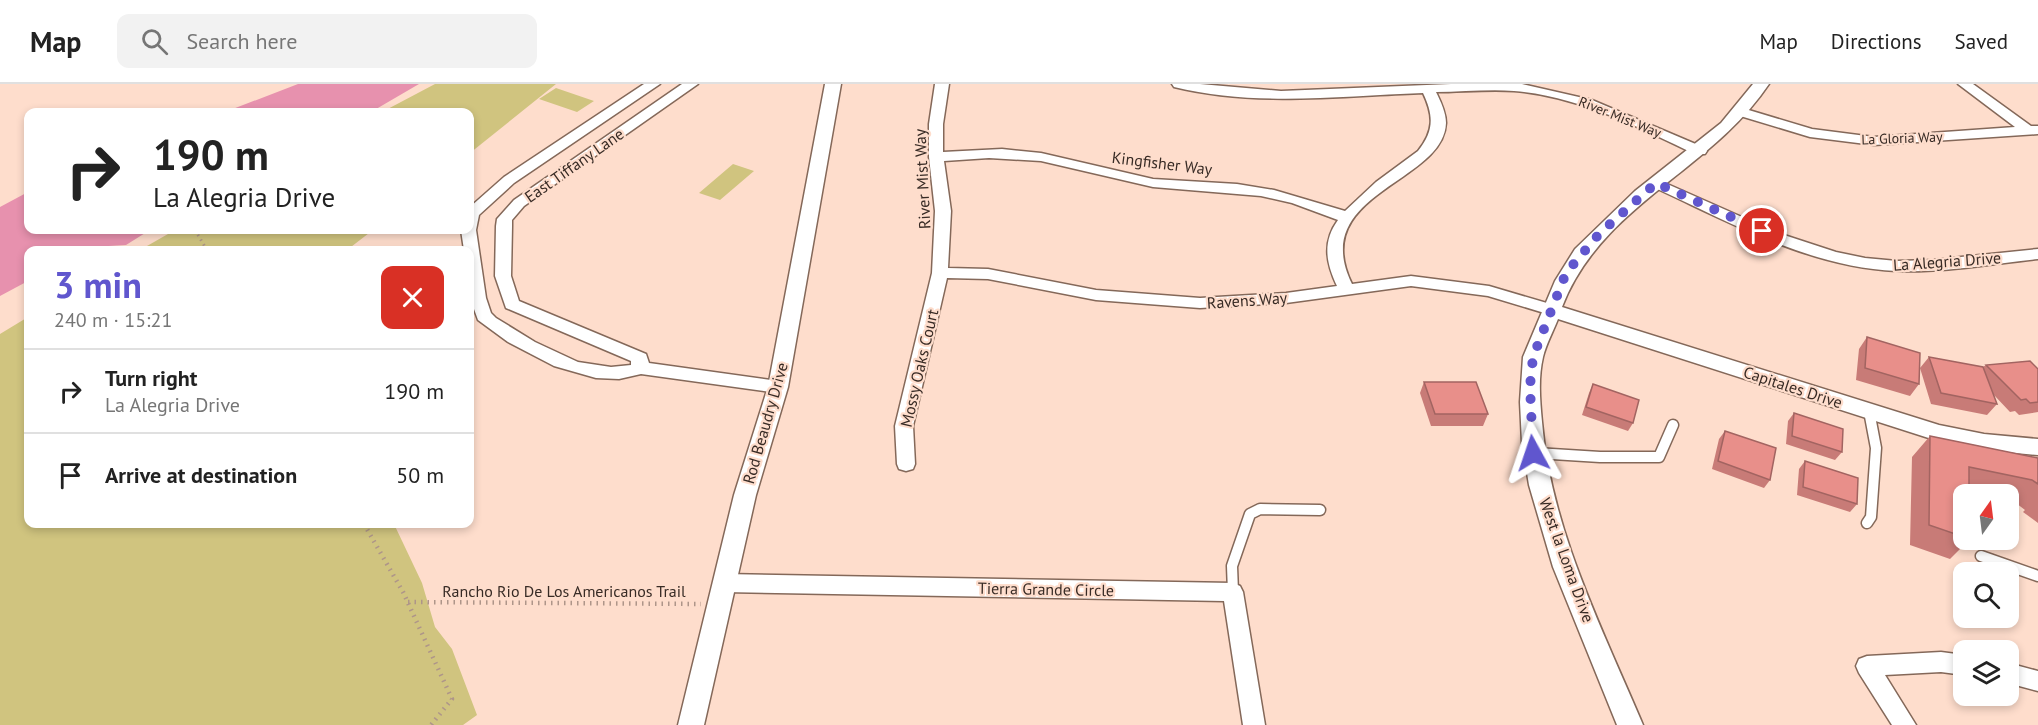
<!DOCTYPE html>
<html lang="en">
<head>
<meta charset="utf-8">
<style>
  :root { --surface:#fff; --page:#f2f2f2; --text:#222; --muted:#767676; --line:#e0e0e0; --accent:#6056ce }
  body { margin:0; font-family:"PT Sans",sans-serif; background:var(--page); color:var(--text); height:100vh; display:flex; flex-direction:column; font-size:22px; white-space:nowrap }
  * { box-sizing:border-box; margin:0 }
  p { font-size:20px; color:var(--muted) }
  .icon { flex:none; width:33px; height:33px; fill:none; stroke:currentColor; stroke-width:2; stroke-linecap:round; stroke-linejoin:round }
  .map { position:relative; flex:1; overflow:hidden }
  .drawer { position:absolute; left:24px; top:162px; width:450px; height:282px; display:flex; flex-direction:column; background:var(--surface); border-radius:12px; box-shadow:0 3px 9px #0003 }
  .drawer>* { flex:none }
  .top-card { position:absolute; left:24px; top:24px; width:450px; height:126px; border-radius:12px; box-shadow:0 3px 9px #0003; background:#fff; color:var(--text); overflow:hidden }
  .needle { width:39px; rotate:14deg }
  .controls { position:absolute; left:1953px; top:400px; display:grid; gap:12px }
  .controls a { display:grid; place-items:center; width:66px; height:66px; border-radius:12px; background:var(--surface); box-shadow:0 3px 9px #0003; font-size:30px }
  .pin { position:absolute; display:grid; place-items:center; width:51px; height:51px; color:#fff; margin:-26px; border:3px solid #fff; border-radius:50%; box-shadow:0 2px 6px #0007 }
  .me { position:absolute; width:66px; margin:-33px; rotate:355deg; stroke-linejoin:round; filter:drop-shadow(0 0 4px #0008) }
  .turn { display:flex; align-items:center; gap:21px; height:126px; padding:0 30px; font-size:27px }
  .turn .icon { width:78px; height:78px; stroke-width:2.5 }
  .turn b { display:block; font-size:42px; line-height:51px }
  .round { display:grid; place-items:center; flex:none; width:63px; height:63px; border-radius:12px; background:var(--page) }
  .summary { display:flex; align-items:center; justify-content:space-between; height:102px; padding:0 30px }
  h1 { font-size:36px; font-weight:600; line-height:45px; color:var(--accent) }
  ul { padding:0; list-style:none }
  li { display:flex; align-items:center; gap:18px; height:84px; padding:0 30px; border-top:2px solid var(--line) }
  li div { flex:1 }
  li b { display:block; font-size:22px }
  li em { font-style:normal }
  header { display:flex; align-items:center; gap:36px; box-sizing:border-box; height:84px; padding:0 30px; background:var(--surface); border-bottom:2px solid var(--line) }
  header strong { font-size:28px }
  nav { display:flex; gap:33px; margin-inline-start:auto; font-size:21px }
  .search { width:420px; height:54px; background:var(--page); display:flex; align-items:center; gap:15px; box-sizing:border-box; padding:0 21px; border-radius:12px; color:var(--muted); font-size:22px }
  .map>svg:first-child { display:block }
</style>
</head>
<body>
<header>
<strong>Map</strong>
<div class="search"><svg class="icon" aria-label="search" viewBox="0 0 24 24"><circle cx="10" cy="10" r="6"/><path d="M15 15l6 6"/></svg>Search here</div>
<nav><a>Map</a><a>Directions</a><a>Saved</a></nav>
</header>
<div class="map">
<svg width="2038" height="641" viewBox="0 0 2038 641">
  <rect width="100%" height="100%" fill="#feddcc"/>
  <!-- green -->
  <path fill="#d0c47f" d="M435 0H556L470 69V28H382Z
    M556 4 594 17 577 28 539 15Z
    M733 80 754 87 720 116 699 109Z
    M175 146H373L347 166H140Z
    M28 233V440H394L422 499 435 543 452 565 477 631 463 641H0V250Z"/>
  <!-- water -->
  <path fill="#e791ae" d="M298 0H419L371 28H225Z
    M28 108V146H150L126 161 91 163 85 166H28V197L0 212V123Z"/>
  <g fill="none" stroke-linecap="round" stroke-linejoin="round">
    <defs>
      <path id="service" d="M1536 369 1600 373H1659L1673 341
        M1867 439 1871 433 1876 364 1869 327
        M1981 472 2038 492
        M1233 508 1232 482 1250 430 1260 425 1320 426"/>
      <path id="minor" d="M644 0H660L514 99 479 131 476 146 486 214 491 229 496 234 535 258 578 278 611 283 631 281V277L506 224 495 192 496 142 497 135 514 116 682 0H698L524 122 512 136V142L511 192 519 217 646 270 649 279 778 297 784 299 787 303 784 307 778 309 641 290 619 295 596 294 554 282 508 258 478 236 470 214V166H464L461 146H470V123L504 93Z
        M935 0H949L943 40V68L1002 65 1041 69 1153 95 1237 100 1274 106 1345 127 1376 98 1418 67C1434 47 1434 32 1423 9 1340 12 1256 23 1174 3L1172 0H1200L1281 7 1451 0H1522L1592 16 1705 64 1707 67 1705 70H1695C1638 43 1578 12 1514 7 1489 5 1462 8 1436 8 1441 18 1446 29 1446 39 1444 99 1307 109 1352 200L1411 192 1489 202 1557 222 1559 226 1557 230 1551 231 1488 212 1411 202 1286 219 1200 224 1096 216 988 195 947 194 913 342 915 380 913 385 906 387 899 385 897 380 895 342 932 189 935 127 929 73V40ZM989 74 1041 77 1153 103 1261 112 1292 119 1338 136C1322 158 1326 179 1337 202L1286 209 1200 214 1096 206 988 185 948 184 951 127 944 77Z
        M1958 0H1973L2031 42H2038V50L1874 61 1810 53 1737 31 1735 28 1742 24 1812 45 1874 53 2015 43Z
        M1656 95 1778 149 1836 168 1865 174 1897 177 1932 176 2038 165V175C1991 180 1943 189 1896 187 1808 183 1730 138 1651 102L1649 99 1651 96Z
        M724 490 1233 499 1240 502 1243 508 1265 641H1243L1224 517 724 508 717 505 714 499 717 493Z
        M1941 568 1964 571V591L1941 588 1885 591 1916 641H1892L1859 589 1856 582 1859 575 1867 572Z
        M2008 579 2038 587V607L2008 599Z"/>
      <path id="tertiary" d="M825 0H841L788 303 756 411 704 641H678L734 411 768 303Z
        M1753 0H1769C1711 87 1601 121 1562 223L1939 341 1984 350 2038 355V371L1984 366 1938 357 1558 235C1553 248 1546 260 1543 273 1538 294 1540 317 1542 338 1551 445 1602 544 1643 641H1617L1553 483 1529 401 1522 359 1520 318 1523 273 1555 197 1575 165 1635 107 1721 39Z"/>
    </defs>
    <!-- service casing -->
    <use href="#service" stroke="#846859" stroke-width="13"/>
    <!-- minor casing -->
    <use href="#minor" stroke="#846859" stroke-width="3"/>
    <!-- tertiary casing -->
    <use href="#tertiary" stroke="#846859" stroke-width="3"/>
    <!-- path-far1 -->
    <path stroke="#ae9589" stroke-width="3" stroke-dasharray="1.5 4" stroke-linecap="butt" d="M195 146 207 166"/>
    <!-- path -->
    <path stroke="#ae9589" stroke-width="4.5" stroke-dasharray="1.5 5" stroke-linecap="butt" d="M364 440 403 508 452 615 431 641
      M408 518 701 520"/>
    <!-- service -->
    <use href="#service" stroke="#fff" stroke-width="10"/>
    <!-- minor -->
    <use href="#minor" fill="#fff" fill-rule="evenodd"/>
    <!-- tertiary -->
    <use href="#tertiary" fill="#fff" fill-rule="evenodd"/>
  </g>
  <!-- wall -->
  <path fill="#c87b77" d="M1867 253 1919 300 1910 312 1856 296 1859 265Z
    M1929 273 1983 283 1986 281 2038 285V328L2019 331 2015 327 2010 328 1994 311 1997 320 1987 331 1931 320 1920 284Z
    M1424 298 1488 330 1483 342H1431L1420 309Z
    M1593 300 1633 339 1628 347 1582 331 1589 309Z
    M1794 329 1842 368 1835 376 1786 360 1788 337Z
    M1725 347 1770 396 1764 404 1712 385 1719 355Z
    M1930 352 2038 374V439L2023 428 2025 426 2012 416 2008 415V411H1989L1969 407 1964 411V456H1969L1950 475 1910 461 1912 373Z
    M1805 377 1857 420 1850 428 1797 411 1799 385Z"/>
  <!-- building -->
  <path fill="#e88f8a" stroke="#a26461" stroke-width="1.5" d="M1867 253 1920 269 1919 300 1865 284Z
    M1929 273 1983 283 1997 320 1941 309Z
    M2030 277 2038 285V318L2030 319 2026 315 2021 316 1986 281Z
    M1424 298H1476L1488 330H1435Z
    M1593 300 1639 316 1633 339 1586 323Z
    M1794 329 1843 345 1842 368 1792 352Z
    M1725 347 1776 364 1770 396 1718 377Z
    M1930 352 2038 374V400L2032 396 1969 383V411H1964V453L1929 441Z
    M1805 377 1858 394 1857 420 1803 403Z"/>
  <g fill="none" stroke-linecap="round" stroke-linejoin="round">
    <!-- route -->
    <path stroke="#6056ce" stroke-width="10" stroke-dasharray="0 18" d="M1533 369 1530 302 1533 273 1566 189 1599 150 1656 99 1762 147"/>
  </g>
  <g text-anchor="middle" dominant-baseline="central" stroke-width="4.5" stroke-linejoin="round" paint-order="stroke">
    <!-- far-street labels -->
    <g font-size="14" fill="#382b25" stroke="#feddcc">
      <text transform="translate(1620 33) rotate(22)">River Mist Way</text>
      <text transform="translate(1902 54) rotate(-2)">La Gloria Way</text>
    </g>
    <!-- street labels -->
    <g font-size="16" fill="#382b25" stroke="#feddcc">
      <text transform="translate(1162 79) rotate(7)">Kingfisher Way</text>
      <text transform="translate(574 81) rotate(-35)">East Tiffany Lane</text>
      <text transform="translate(922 95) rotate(-93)">River Mist Way</text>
      <text transform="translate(1947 177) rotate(-4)">La Alegria Drive</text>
      <text transform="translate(1247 216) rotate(-4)">Ravens Way</text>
      <text transform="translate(919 284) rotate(-77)">Mossy Oaks Court</text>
      <text transform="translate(1793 303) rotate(18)">Capitales Drive</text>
      <text transform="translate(765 339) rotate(-74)">Rod Beaudry Drive</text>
      <text transform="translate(1567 476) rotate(70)">West la Loma Drive</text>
      <text transform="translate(1046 505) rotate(1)">Tierra Grande Circle</text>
      <text x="564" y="507">Rancho Rio De Los Americanos Trail</text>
    </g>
  </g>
</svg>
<div class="controls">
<a><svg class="needle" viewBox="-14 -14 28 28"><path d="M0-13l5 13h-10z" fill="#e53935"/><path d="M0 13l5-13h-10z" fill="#767676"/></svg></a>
<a><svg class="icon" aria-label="search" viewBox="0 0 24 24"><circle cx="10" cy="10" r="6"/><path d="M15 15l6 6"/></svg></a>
<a><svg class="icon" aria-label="layers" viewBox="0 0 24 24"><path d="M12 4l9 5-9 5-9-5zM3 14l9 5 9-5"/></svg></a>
</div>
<div class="pin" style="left:1762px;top:147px;background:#d93025"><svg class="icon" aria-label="arrive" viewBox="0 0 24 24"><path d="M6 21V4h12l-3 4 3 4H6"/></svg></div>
<svg class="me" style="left:1533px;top:369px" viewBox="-20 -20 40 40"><path d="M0-17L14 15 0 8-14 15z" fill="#6056ce" stroke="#fff" stroke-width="4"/></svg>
<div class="top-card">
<div class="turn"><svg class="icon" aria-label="right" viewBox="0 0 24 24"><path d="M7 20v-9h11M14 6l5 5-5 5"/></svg><div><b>190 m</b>La Alegria Drive</div></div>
</div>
<section class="drawer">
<div class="summary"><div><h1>3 min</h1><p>240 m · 15:21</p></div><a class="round" style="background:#d93025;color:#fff"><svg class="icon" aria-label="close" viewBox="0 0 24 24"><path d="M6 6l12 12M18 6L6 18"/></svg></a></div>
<ul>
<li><svg class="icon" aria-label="right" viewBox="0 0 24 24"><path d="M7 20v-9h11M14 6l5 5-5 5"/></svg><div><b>Turn right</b><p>La Alegria Drive</p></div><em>190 m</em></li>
<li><svg class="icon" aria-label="arrive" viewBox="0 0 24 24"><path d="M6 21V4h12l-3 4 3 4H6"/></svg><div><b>Arrive at destination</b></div><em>50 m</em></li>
</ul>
</section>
</div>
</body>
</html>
